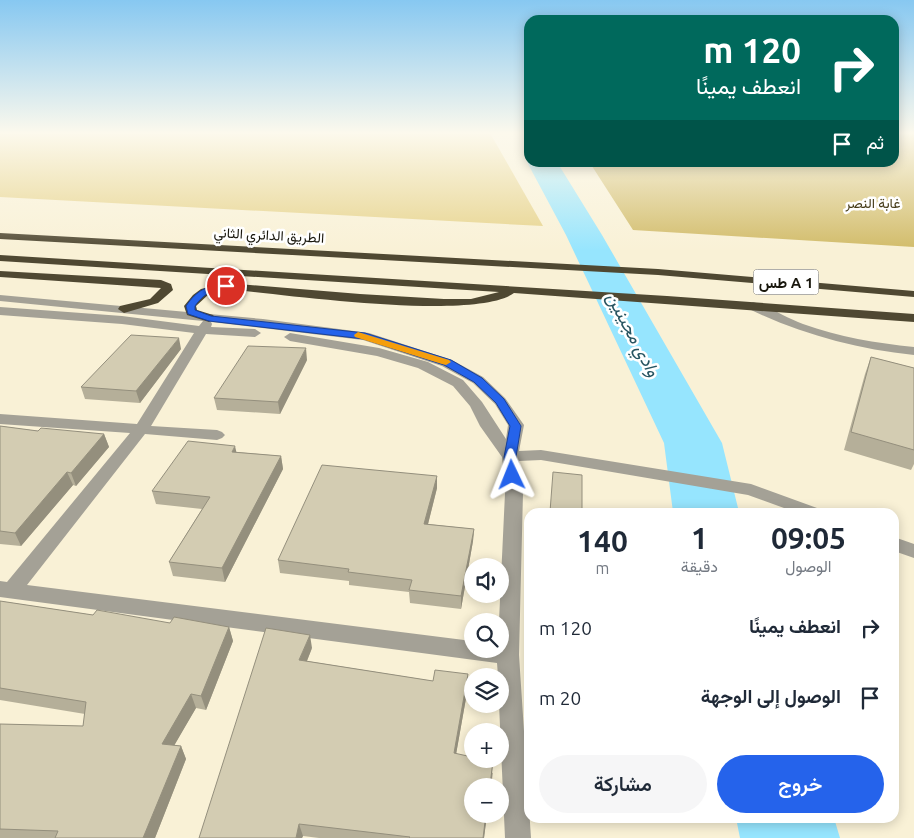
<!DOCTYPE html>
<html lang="ar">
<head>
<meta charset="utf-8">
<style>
  :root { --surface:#fff; --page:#f6f6f7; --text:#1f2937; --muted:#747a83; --accent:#2563eb }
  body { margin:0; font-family:Ubuntu,Vazirmatn,sans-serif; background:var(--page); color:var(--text); direction:rtl; height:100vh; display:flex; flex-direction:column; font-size:19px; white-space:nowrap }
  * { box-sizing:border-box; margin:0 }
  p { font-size:16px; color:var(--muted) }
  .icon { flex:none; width:28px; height:28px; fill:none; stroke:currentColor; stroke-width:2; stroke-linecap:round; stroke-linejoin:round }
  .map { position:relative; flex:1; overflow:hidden; direction:ltr }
  .side { position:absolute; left:524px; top:508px; width:375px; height:315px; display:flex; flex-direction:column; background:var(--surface); border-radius:15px; box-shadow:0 2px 12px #0003; direction:rtl }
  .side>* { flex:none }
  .guide { position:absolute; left:524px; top:15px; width:375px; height:152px; border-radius:15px; box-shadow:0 2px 12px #0003; direction:rtl; background:#00695c; color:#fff; overflow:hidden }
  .fabs { position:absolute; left:464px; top:558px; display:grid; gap:10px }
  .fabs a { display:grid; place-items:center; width:45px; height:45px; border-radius:50%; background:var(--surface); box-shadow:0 2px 12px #0003; font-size:25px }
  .pin { position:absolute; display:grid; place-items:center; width:42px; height:42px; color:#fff; margin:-21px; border:2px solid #fff; border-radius:50%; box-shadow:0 1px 5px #0007 }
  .me { position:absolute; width:55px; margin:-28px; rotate:358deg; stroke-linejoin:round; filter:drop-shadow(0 0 4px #0008) }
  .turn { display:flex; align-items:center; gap:18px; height:105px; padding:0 15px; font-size:22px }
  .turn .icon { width:65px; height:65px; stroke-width:2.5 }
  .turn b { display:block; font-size:35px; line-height:42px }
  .then { display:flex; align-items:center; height:48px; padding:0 15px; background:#0003; gap:10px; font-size:19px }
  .eta { display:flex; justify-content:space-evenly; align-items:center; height:85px; text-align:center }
  .eta b { font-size:30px; font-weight:600; line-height:35px }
  .button { display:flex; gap:10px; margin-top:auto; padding:10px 15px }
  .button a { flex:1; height:58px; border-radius:30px; background:var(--accent); color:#fff; font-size:20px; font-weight:600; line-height:58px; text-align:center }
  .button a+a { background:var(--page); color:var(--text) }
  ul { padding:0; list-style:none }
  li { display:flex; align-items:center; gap:15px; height:70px; padding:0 15px }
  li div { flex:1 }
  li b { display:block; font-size:19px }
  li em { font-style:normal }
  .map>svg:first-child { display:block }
</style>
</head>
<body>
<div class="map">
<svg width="914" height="838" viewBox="0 0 914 838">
  <rect width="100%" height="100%" fill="#f9f1d6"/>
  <!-- green -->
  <path fill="#e6d289" d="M0 133H490L543 226 0 197Z"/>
  <!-- forest -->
  <path fill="#d1bb68" d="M894 133H914V247L633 230 590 163 894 162Z"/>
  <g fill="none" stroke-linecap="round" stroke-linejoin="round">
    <!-- river -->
    <path fill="#96e5fe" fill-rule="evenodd" d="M529 160V162H557L602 235 722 443 739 512H673L664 443 566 235 527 162Z
      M736 818H834L840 838H740Z"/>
    <!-- street -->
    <path fill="#a4a196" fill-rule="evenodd" d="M0 295 263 319 369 333 452 360 483 377 505 398 524 425 519 451 541 450 751 484 817 508 820 512H795L748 495 541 460 519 461 523 493 519 655 531 838H505L499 704 500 676H498L497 663 0 597V581L7 582 130 433 0 424V414L137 424 194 333 122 324 0 315V307L122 316 199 326 203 321 0 301ZM211 322 363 340 442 366 473 383 495 404 508 425 506 439 482 402 463 380 428 362 379 348 290 333 284 337 290 341 377 356 418 368 453 386 470 406 480 426 502 457 505 493 499 621 500 649H472V641L27 585 145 434 217 440 222 438 225 435 222 432 217 430 151 426 206 334 255 337 261 333 255 329 211 327 212 324Z
      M753 302C770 307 787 318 803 324 839 337 876 343 914 347V355C856 349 801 334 749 309L747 306Z
      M894 537 914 544V558L894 551Z"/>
    <!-- highway -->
    <path fill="#4f4832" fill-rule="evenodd" d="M0 233 658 269 914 291V297L658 275 0 239Z
      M0 255 667 296 914 314V322L514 293C475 322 282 294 226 289L209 294 196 306 197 310 213 315 215 318 209 322 187 315 184 306 193 295 201 289 226 283 360 294 444 299H471L499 292 0 261Z
      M0 271 161 280 171 284 173 290 158 303 124 313 118 309 120 306 150 299 161 288 0 277Z"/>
  </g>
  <!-- wall -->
  <path fill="#b5af99" d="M181 349 140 403 85 399 81 387Z
    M871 357 914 368V464L911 470 844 450 865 374Z
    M307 360 280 414 217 410 214 398Z
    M0 426 38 431 104 434 109 447 76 486 73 485 21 546 0 544Z
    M237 452 281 456 283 469 225 582 173 576 169 562 202 509 156 504 152 491Z
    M437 476V488L428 524 474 529 473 541 461 609 410 603 409 592 349 585V581L280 573 278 560Z
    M0 601 93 615 170 623 229 627 233 641 206 710 196 708 174 745 181 746 186 759 155 838H0V724L83 726 85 714 0 700Z
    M312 648 307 661 433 681 468 674V687L456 754 493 773 491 786H472V814H487L484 838H319L303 836 302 838H199Z"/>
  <!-- shaded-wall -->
  <path fill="#948f7d" d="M179 338 181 349 140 403 136 391Z
    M306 348 307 360 280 414 278 402Z
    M104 434 109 447 76 486 71 473Z
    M235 446 238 459 232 452Z
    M281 456 283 469 225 582 222 568Z
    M67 472 73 485 21 546 15 533Z
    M437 476V488L425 536 424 524Z
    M474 529 473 541 461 609V596Z
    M229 627 233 641 206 710 201 696Z
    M310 635 312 648 302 673 299 660Z
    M468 674V687L454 766V753Z
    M191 694 196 708 167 758 162 744Z
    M181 746 186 759 155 838H143Z
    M493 760 491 786H490Z
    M486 814H487L484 838H483Z
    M299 824 303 836 302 838H296Z"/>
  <!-- building -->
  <path fill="#d3ccb2" stroke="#948f7d" d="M131 335 179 338 136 391 81 387Z
    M248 346 306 348 278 402 214 398Z
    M871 357 914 368V450L851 432Z
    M0 426 38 431 41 428 104 434 71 473 67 472 15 533 0 531Z
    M188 441 235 446 232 452 281 456 222 568 169 562 210 497 152 491Z
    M322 465 437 476 424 524 474 529 461 596 409 590 412 580 348 572 349 569 278 560Z
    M553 472 582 475V512H550Z
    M0 601 93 615 97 610 170 623 174 617 229 627 201 696 191 694 162 744 181 746 143 838H55L58 831 0 829V724L83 726 86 702 0 688Z
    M266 628 310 635 299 660 433 681 435 670 468 674 454 753 472 757V759H486L493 760 490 786H472V814H486L483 838H409L410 837 299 824 296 838H199Z"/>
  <!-- sky -->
  <linearGradient id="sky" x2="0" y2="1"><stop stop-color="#87c8f1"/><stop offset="0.53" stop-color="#fcf9ed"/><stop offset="1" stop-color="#fcf9ed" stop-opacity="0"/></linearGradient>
  <rect width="914" height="251" fill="url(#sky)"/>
  <!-- route -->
  <path fill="#2563eb" stroke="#184099" d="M226 284H229V288C212 291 205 292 195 306V310L211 316 365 333 451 360 482 378 504 399 521 426 516 457 518 475 516 478 512 479 506 475 504 457 510 426 496 403 474 382 444 365 364 339 209 321 188 314 186 306C197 290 206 286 226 284Z"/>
  <!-- slow -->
  <path fill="#f59e0b" d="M358 332 449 360 451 362 446 365 442 364 355 337 354 335Z"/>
  <g text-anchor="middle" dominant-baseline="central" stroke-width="5" stroke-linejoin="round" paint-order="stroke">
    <!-- far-park labels -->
    <g font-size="14" fill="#473d1a" stroke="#fff">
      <text x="873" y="203">غابة النصر</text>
    </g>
    <!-- far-street labels -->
    <g font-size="14" fill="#19170d" stroke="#fff">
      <text transform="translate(269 235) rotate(3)">الطريق الدائري الثاني</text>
    </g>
    <!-- shield labels -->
    <rect fill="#fff" stroke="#5e5d56" stroke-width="1" x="753.5" y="269.5" width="65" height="25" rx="4"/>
    <g font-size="15" font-weight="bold" fill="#19170d">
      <text x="786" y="282">طس A 1</text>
    </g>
    <!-- water labels -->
    <g font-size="18" font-style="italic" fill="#265461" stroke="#fff">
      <text transform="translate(634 334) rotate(62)">وادي مجينين</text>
    </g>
  </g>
</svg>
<div class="fabs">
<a><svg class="icon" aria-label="sound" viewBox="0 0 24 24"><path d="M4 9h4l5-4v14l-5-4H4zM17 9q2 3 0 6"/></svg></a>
<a><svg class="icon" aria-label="search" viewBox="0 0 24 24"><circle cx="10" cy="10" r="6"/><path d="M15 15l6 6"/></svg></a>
<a><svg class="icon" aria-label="layers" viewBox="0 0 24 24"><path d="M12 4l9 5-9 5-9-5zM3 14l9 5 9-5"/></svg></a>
<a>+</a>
<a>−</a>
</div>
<div class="pin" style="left:226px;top:286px;background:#d93025"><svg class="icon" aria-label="arrive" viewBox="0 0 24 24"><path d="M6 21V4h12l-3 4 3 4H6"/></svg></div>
<svg class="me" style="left:512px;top:475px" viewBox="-20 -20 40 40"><path d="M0-17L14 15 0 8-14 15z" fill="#2563eb" stroke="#fff" stroke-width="4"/></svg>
<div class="guide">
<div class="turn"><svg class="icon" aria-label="right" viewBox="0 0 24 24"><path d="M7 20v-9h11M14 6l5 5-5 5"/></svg><div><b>120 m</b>انعطف يمينًا</div></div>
<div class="then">ثم<svg class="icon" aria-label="arrive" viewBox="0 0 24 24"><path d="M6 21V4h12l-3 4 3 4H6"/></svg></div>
</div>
<section class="side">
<div class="eta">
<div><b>09:05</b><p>الوصول</p></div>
<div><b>1</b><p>دقيقة</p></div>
<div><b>140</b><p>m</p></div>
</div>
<ul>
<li><svg class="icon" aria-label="right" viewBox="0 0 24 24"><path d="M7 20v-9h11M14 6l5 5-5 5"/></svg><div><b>انعطف يمينًا</b></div><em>120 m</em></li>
<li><svg class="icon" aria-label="arrive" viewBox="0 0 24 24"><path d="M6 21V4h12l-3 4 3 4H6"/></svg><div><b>الوصول إلى الوجهة</b></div><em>20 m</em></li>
</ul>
<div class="button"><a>خروج</a><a>مشاركة</a></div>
</section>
</div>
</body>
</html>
